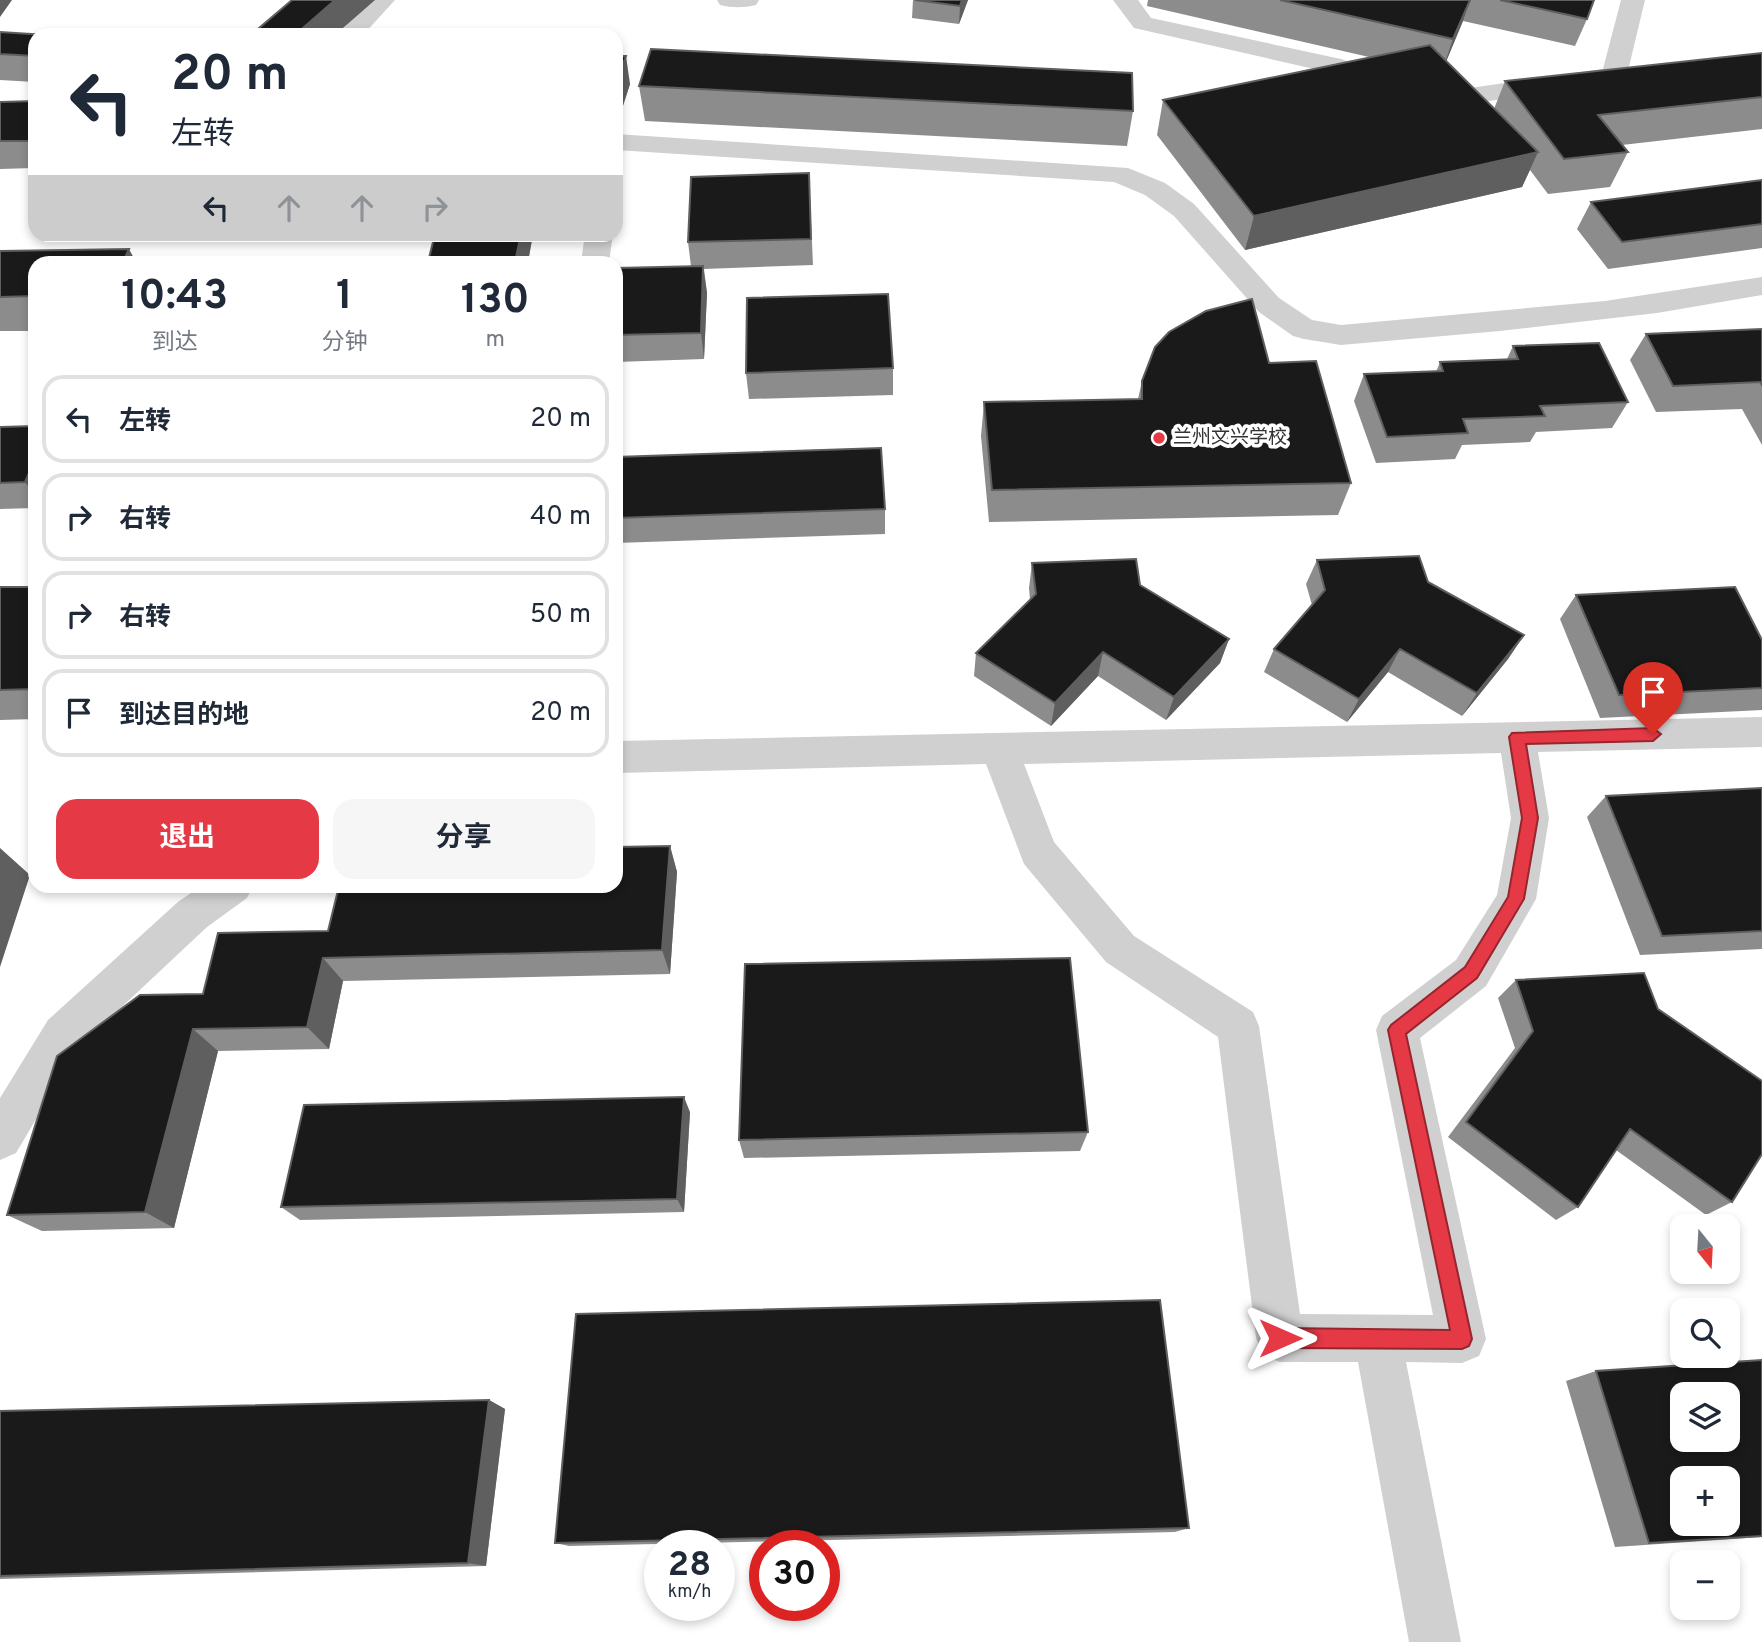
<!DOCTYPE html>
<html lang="zh">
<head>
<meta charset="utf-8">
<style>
  :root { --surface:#fff; --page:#f6f6f7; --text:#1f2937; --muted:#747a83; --line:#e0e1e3; --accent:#e63946 }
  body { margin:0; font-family:Overpass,"Noto Sans SC",sans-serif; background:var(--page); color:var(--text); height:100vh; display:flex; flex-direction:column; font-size:26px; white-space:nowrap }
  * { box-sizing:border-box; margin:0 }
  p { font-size:23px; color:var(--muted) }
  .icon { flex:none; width:38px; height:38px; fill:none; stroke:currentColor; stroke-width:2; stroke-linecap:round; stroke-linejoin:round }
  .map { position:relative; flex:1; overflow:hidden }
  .panel { position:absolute; left:28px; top:256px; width:595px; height:637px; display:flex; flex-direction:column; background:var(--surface); border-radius:21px; box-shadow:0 4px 10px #0003 }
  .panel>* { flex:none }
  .banner { position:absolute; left:28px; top:28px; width:595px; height:214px; border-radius:21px; box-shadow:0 4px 10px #0003; background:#fff; color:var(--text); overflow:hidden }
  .needle { width:46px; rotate:162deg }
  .controls { position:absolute; left:1670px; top:1214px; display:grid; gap:14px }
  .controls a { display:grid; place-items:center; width:70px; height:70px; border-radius:14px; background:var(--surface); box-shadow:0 4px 10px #0003; font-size:35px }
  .speed { position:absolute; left:644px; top:1530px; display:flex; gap:14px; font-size:35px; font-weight:700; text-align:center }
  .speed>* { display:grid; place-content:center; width:91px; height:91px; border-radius:50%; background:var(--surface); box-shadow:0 4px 10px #0003; line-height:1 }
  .speed small { font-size:18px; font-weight:400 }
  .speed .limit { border:10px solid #d22; background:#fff; color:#111 }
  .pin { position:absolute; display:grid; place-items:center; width:60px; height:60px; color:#fff; margin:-72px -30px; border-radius:50% 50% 50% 0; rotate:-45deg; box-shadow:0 0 7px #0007 }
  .pin .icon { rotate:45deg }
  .me { position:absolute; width:77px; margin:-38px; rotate:90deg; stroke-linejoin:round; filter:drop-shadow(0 0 5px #0008) }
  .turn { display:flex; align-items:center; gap:24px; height:147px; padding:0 28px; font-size:32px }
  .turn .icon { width:91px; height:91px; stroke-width:2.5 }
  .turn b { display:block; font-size:49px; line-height:60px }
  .lanes { display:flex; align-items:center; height:66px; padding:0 28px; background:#0003; justify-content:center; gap:35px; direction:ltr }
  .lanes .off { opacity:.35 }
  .eta { display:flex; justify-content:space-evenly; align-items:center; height:119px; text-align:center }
  .eta b { font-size:42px; font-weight:700; line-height:49px }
  .action { display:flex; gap:14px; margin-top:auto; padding:14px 28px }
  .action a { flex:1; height:80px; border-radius:21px; background:var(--accent); color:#fff; font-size:28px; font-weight:700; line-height:80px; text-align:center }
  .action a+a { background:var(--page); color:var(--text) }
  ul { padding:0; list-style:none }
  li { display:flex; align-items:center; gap:21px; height:88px; margin:0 14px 10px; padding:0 14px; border:4px solid var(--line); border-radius:21px }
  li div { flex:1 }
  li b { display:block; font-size:26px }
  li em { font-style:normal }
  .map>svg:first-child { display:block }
</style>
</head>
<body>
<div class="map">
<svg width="1762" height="1642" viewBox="0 0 1762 1642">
  <rect width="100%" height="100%" fill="#fff"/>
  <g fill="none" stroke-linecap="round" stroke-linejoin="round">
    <!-- minor -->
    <path fill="#d0d0d0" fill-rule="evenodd" d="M369 0H395L363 35H337Z
      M717 0H759L756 5C744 8 732 8 720 5Z
      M1113 0H1138L1151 18 1341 59 1350 62 1354 67 1350 72 1341 75 1134 28Z
      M1621 0H1645L1627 75 1623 80 1470 104 1461 101 1457 96 1461 91 1470 88 1603 69Z
      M616 134 1128 168 1165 183 1194 204 1279 298 1312 320 1341 325 1605 301 1762 277V295L1657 313 1500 331 1341 345 1304 339 1293 336 1259 312 1174 216 1145 195 1114 182 616 150Z
      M585 234H613L609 262H581Z
      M1762 717V747L1538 752 1549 818 1536 899 1486 986 1420 1038 1486 1339 1479 1356 1462 1363 1406 1362 1461 1642H1409L1358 1362H1280L1263 1355 1256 1338 1218 1037 1106 962 1024 864 986 764 616 773V741ZM1501 753 1511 818 1497 895 1456 960 1382 1016 1376 1030 1433 1315 1300 1314 1259 1026 1253 1012 1134 936 1054 842 1024 764Z
      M202 886H253L247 898 207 927 78 1048 16 1153 0 1160V1098L48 1020 179 901Z"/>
  </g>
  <!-- wall -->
  <path fill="#8c8c8c" d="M913 0H968L959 24 912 18Z
    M1148 0H1594L1587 19 1575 46 1463 21 1446 61 1494 109 1505 81 1762 53V129L1622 145 1628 152 1610 187 1548 194 1530 170 1522 187 1245 250 1157 135 1163 100 1369 57 1147 6Z
    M0 32 35 35V82L0 80Z
    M616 56 630 84 619 118H616Z
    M639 86 1133 111 1127 146 645 121Z
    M35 101V168L0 169V102Z
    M809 173 813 265 704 269 707 293 704 359 616 362V268L691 266 688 242Z
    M1762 180V248L1608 269 1577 229 1591 202Z
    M352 234H533L528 262H428L434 238 354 239Z
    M0 251 35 262V331H0Z
    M1762 329V445L1742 409 1656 412 1630 360 1646 334Z
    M1513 346 1628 402 1612 428 1536 432 1530 442 1462 445 1455 459 1376 463 1354 401 1364 374 1436 372 1440 362 1507 359Z
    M1269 363 1351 483 1338 515 989 522 981 436 984 402 1138 399 1142 381Z
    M893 368V395L749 399 746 373Z
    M35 426V508L0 509V427Z
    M616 457 885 509V534L616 543Z
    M1317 560 1428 582 1524 635 1508 659 1462 716 1388 672 1347 722 1264 672 1274 649 1312 605 1306 584Z
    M1032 563 1140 585 1229 639 1220 663 1166 720 1098 676 1051 726 974 676 976 653 1030 600 1029 588Z
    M0 587H35V719L0 720Z
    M1576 595 1762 640V710L1600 718 1560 619Z
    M1762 788V949L1640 955 1587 817 1606 796Z
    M670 846 677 872 670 974 343 981 329 1049 218 1051 174 1228 42 1231 7 1215 203 994 328 931Z
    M1516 980 1732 1202 1706 1215 1616 1150 1578 1207 1556 1220 1448 1137 1515 1048 1498 998Z
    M690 1112 684 1212 300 1220 281 1207Z
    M1088 1132 1080 1151 744 1158 739 1140Z
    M1762 1360V1537L1615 1547 1566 1381 1596 1371Z
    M489 1400 505 1409 486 1566 0 1579V1411Z
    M1189 1528 1175 1532 569 1546 555 1543Z"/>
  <!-- shaded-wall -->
  <path fill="#5f5f5f" d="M0 0H12L0 17Z
    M335 0H375L335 35H295Z
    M962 0H968L959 24 960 6Z
    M1470 0 1463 21 1441 74 1453 39Z
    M626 56 630 84 619 118 616 101V86Z
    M1538 152 1522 187 1245 250 1254 216Z
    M521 234H533L528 262H515Z
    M129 249 136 262H123Z
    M703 266 707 293 704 359 701 333Z
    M35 460V495L25 482Z
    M1524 635 1508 659 1462 716 1477 693Z
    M1229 639 1220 663 1166 720 1174 697Z
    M1400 649 1388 672 1347 722 1359 699Z
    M1103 652 1098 676 1051 726 1055 703Z
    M670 846 677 872 670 974 662 950Z
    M0 848 30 875 0 967Z
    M323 958 343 981 329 1049 307 1027Z
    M193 1029 218 1051 174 1228 145 1212Z
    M684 1097 690 1112 684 1212 677 1199Z
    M489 1400 505 1409 486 1566 468 1563Z"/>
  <!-- building -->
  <path fill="#1a1a1a" stroke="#5f5f5f" stroke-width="2" fill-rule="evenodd" d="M292 0H335L295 35H251Z
    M915 0H962L960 6Z
    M1280 0H1470L1453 39Z
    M1500 0H1594L1587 19Z
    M0 32 47 35H35V56L0 54Z
    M1430 45 1538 152 1254 216 1163 100Z
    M651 49 1132 73 1133 111 639 86Z
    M1762 53V97L1598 115 1628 152 1564 159 1505 81Z
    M616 56H626L616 86Z
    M35 101V141H0V102Z
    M809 173 811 239 688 242 691 177Z
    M1762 180V224L1622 242 1591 202Z
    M435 234H521L515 262H428Z
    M129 249 123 262H35V296L0 297V251Z
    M703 266 701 333 616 335V268Z
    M888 294 893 368 746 373 747 298Z
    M1252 299 1269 363 1316 361 1351 483 992 490 984 402 1142 399V381L1155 347 1169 332 1206 311Z
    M1762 329V385L1760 382 1673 386 1646 334Z
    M1599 343 1628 402 1540 406 1545 416 1463 419 1468 433 1387 437 1364 374 1443 371 1440 362 1518 359 1513 346Z
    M35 426V460L25 482 0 483V427Z
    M881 448 885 509 616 518V457Z
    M1419 556 1428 582 1524 635 1477 693 1400 649 1359 699 1274 649 1325 590 1317 560Z
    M1136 559 1140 585 1229 639 1174 697 1103 652 1055 703 976 653 1036 594 1032 563Z
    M0 587H35V689L0 690Z
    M1735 587 1762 640V688L1619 695 1576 595Z
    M1762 788V931L1662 936 1606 796Z
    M670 846 662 950 323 958 307 1027 193 1029 145 1212 7 1215 57 1056 140 995 203 994 218 933 328 931 339 886H616V847Z
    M1070 958 1088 1132 739 1140 745 964Z
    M1644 973 1658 1009 1762 1081V1154L1732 1202 1630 1129 1578 1207 1466 1122 1533 1031 1516 980Z
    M684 1097 677 1199 281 1207 304 1105Z
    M1160 1300 1189 1528 555 1543 576 1314Z
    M1762 1360V1536L1649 1543 1596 1371ZM1682 1395H1727V1440H1682ZM1682 1479H1727V1524H1682Z
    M489 1400 468 1563 0 1576V1411Z"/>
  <!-- route -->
  <path fill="#e63946" stroke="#96252e" stroke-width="2" d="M1653 728 1661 734 1653 741 1526 744 1538 818 1524 899 1477 978 1406 1034 1472 1339 1469 1346 1462 1349 1280 1348 1273 1345 1270 1338 1273 1331 1280 1328 1450 1330 1388 1030 1391 1025 1465 967 1508 897 1522 818 1509 737 1512 733Z"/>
  <!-- markers -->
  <circle fill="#e63946" stroke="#fff" stroke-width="2.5" cx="1159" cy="438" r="7"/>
  <g text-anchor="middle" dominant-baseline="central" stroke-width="7" stroke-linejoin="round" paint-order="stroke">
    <!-- poi labels -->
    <g font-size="19" fill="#333" stroke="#fff" text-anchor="start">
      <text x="1173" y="438">兰州文兴学校</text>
    </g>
  </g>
</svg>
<div class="controls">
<a><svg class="needle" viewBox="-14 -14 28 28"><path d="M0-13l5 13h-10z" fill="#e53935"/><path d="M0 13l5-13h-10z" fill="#747a83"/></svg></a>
<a><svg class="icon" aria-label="search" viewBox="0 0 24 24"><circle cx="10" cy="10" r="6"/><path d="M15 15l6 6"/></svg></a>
<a><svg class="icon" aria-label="layers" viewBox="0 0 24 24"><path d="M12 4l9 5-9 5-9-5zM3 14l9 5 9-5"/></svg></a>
<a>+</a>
<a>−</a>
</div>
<div class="speed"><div>28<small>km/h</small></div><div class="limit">30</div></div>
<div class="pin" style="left:1653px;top:734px;background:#d93025"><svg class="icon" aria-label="arrive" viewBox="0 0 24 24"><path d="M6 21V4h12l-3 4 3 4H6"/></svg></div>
<svg class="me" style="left:1280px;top:1338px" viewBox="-20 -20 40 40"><path d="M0-17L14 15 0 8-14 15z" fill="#e63946" stroke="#fff" stroke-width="4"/></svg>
<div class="banner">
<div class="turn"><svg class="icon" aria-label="left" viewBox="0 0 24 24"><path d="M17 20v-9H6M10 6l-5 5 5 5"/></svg><div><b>20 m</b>左转</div></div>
<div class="lanes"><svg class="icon" aria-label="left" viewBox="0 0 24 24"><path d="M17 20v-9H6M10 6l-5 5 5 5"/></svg><svg class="icon off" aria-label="ahead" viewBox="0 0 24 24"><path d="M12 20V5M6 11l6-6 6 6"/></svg><svg class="icon off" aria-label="ahead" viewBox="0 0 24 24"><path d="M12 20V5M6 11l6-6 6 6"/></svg><svg class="icon off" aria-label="right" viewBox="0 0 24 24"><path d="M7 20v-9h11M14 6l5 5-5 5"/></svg></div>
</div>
<section class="panel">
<div class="eta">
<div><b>10:43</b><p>到达</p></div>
<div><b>1</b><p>分钟</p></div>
<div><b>130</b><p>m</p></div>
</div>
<ul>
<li><svg class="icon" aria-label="left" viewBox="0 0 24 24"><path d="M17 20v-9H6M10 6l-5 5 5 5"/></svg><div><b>左转</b></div><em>20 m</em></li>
<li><svg class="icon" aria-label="right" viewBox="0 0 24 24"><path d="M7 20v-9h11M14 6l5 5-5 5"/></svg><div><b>右转</b></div><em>40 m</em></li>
<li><svg class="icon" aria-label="right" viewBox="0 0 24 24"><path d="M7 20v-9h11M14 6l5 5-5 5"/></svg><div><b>右转</b></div><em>50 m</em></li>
<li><svg class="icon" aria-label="arrive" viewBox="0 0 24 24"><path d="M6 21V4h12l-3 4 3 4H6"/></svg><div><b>到达目的地</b></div><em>20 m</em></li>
</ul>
<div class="action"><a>退出</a><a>分享</a></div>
</section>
</div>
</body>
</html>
